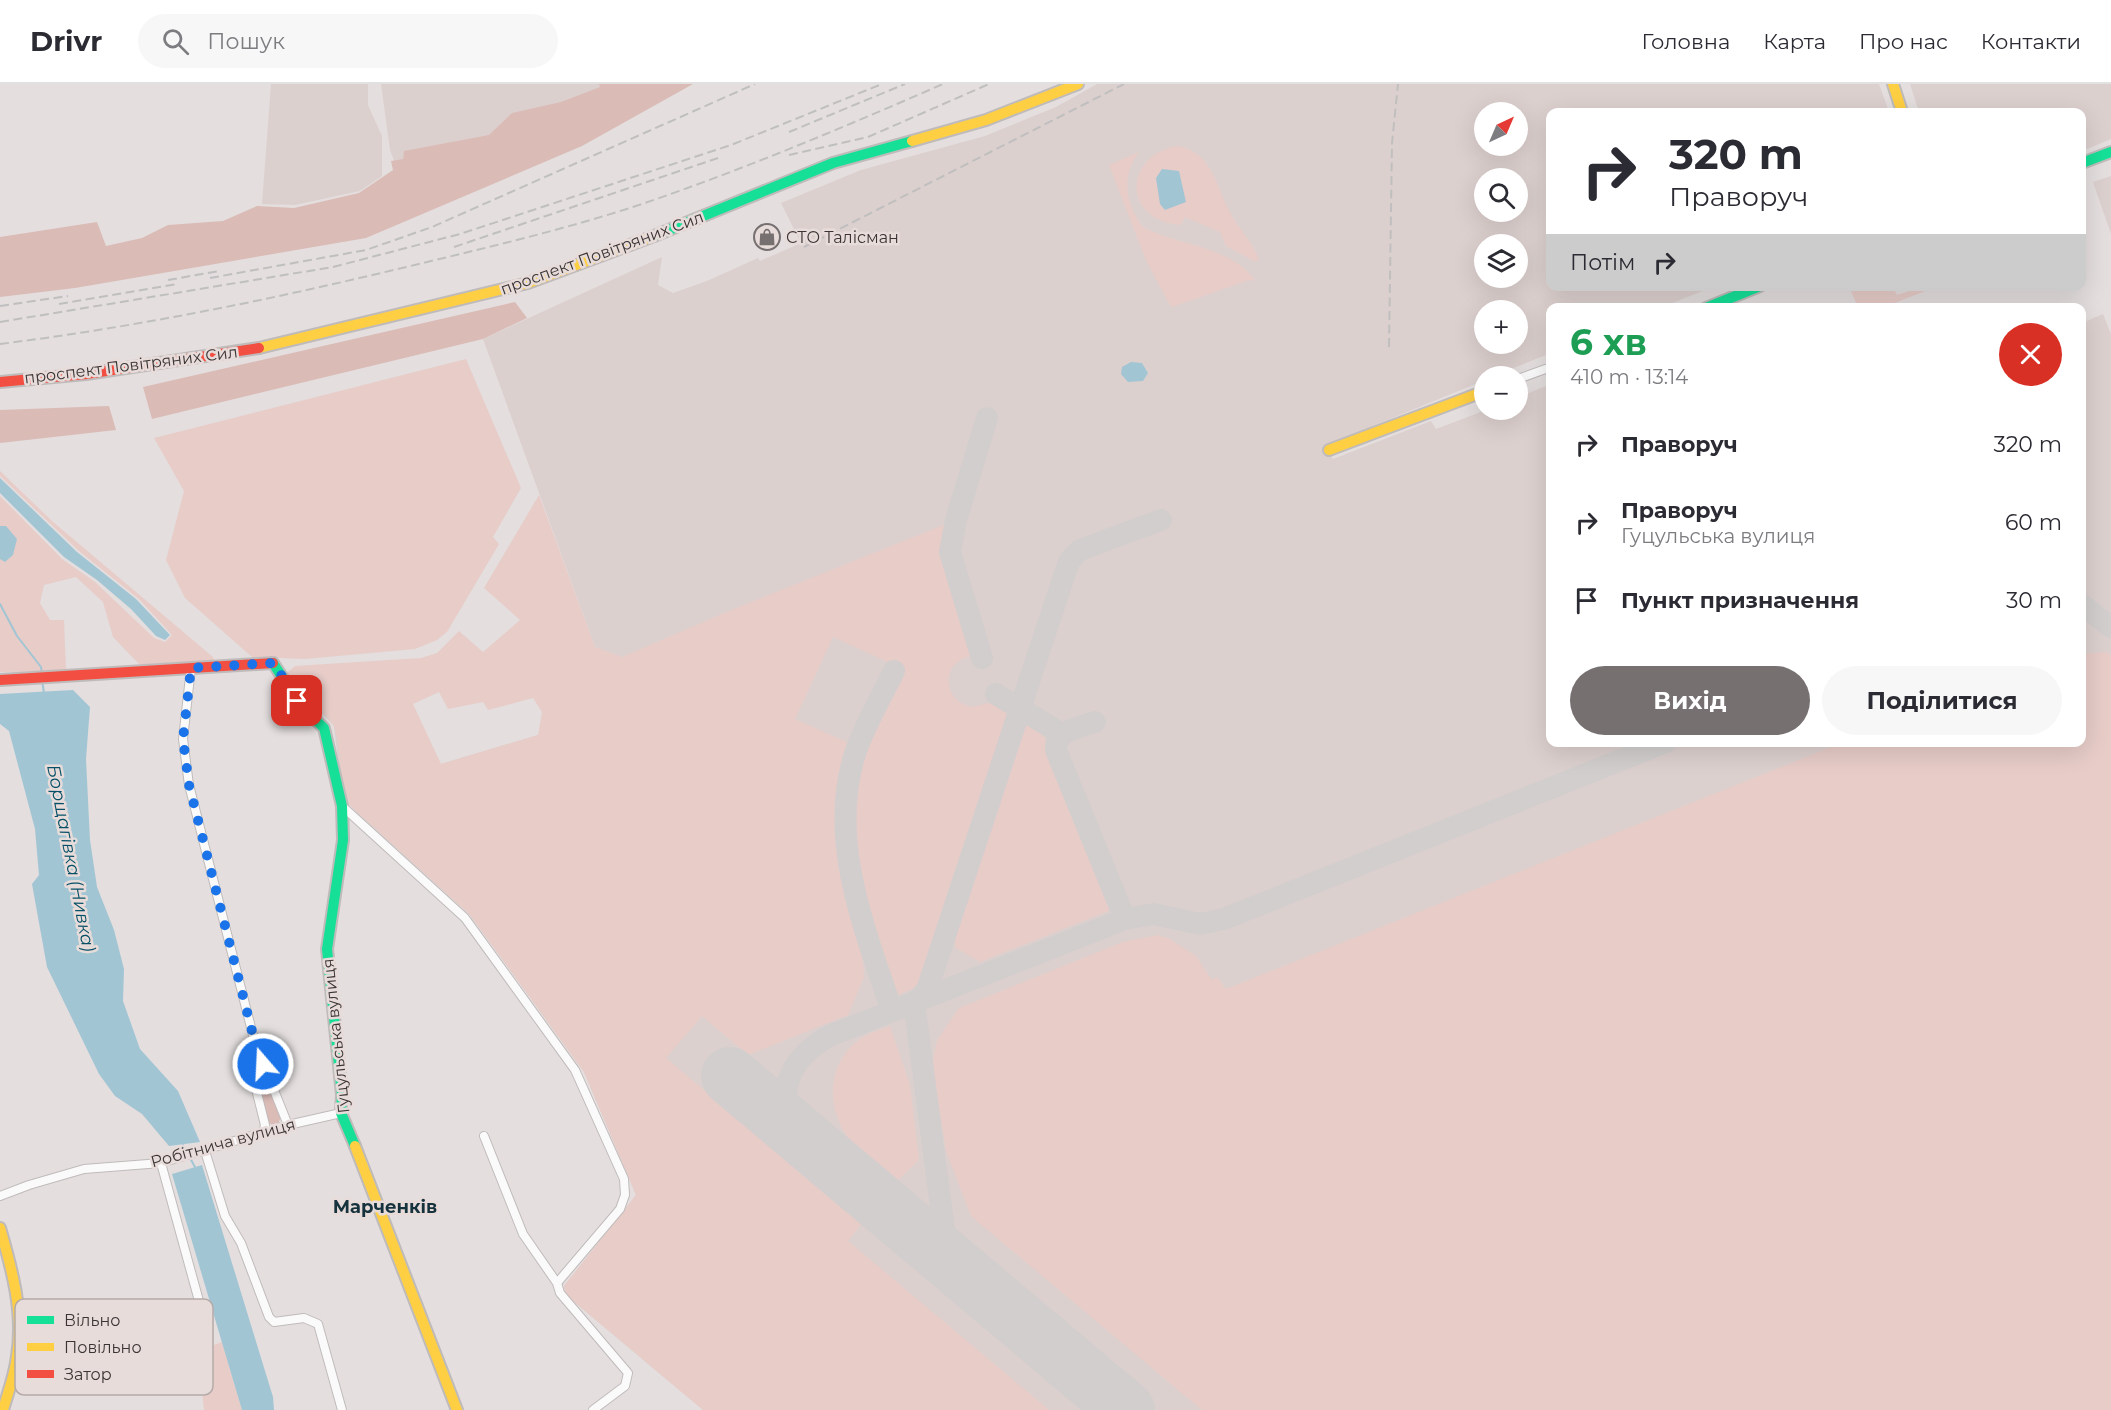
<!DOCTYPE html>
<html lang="uk">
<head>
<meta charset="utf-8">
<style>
  :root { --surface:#fff; --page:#f7f7f7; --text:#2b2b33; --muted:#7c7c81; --line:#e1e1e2; --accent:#767070 }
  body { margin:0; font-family:Montserrat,sans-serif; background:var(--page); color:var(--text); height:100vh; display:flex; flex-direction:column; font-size:22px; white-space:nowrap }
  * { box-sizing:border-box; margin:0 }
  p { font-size:20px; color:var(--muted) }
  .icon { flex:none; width:33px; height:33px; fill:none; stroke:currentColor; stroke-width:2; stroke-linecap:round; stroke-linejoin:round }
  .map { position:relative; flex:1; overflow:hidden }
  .details { position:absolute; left:1546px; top:219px; width:540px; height:444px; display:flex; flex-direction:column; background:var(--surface); border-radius:12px; box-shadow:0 6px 24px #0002 }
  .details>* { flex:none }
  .banner { position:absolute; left:1546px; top:24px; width:540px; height:183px; border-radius:12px; box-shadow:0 6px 24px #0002; background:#fff; color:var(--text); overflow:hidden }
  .needle { width:39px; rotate:44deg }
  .controls { position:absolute; left:1474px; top:18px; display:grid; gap:12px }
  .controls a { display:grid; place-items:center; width:54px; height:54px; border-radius:50%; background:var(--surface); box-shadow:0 6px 24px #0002; font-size:30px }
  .pin { position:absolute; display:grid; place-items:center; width:51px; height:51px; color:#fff; margin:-26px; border-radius:12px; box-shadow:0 3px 9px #0006 }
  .me { position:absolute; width:66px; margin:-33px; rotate:341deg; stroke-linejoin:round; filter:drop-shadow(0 0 4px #0008) }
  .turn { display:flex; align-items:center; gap:21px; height:126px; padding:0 24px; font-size:27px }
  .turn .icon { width:78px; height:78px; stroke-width:2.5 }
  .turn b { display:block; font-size:42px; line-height:51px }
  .then { display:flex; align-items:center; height:57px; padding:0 24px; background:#0003; gap:12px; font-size:22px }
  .round { display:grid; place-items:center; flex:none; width:63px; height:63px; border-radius:32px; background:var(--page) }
  .overview { display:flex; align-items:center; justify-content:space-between; height:102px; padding:0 24px }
  h1 { font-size:36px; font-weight:700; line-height:45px; color:#1e9e55 }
  .primary-button { display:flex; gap:12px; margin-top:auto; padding:12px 24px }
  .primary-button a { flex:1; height:69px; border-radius:36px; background:var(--accent); color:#fff; font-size:24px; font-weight:700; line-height:69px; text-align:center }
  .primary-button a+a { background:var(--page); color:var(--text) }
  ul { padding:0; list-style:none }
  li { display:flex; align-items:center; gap:18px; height:78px; padding:0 24px }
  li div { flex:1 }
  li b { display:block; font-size:22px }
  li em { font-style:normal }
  header { display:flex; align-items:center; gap:36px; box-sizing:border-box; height:84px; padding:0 30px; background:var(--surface); border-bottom:2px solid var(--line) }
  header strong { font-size:28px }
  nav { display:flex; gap:33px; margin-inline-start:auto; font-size:21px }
  .search { width:420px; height:54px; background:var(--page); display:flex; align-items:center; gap:15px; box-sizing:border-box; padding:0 21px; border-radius:33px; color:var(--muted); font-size:22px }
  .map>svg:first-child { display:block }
</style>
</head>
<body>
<header>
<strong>Drivr</strong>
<div class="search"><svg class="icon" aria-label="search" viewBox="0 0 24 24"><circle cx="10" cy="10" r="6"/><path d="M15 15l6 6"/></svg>Пошук</div>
<nav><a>Головна</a><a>Карта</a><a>Про нас</a><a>Контакти</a></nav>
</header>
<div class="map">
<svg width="2111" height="1326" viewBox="0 0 2111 1326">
  <rect width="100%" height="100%" fill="#e4dede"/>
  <!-- built -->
  <path fill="#dcd0ce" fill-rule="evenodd" d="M271 0H368V21L382 52V92L360 107 295 121 262 120Z
    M381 0H643L397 84 390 66Z
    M1097 0H1879L1889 28H1551V202L1713 203 1662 223 1551 224V269L1493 292H1485V296L1327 361 1333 375 1431 337 1436 345 1486 326H1518V313L1551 300V658H2082V239L2103 230 2111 250V1326H703L566 1211 564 1202 636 1111 584 988 470 831 356 728 341 704 334 642 308 616 431 683 538 651 621 573 595 563 483 255 662 173 658 201 673 209 707 197 758 174 760 177 801 159 781 119 861 86 985 52 1056 23ZM1485 28H1518V62H1485ZM1485 94H1518V128H1485ZM1485 160H1518V194H1485ZM1485 226H1518V260H1485Z
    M1910 0H2111V55L2082 67V28H1919Z
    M2111 92V150L2093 98Z"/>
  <!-- green -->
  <path fill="#e7ccc8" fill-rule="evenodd" d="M1177 62C1214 68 1216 105 1232 132 1241 148 1253 158 1259 176L1254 177 1226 162 1220 148 1185 133 1181 141C1122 137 1123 72 1177 62Z
    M1139 68C1121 92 1125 119 1143 143 1176 161 1234 163 1255 197L1249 196 1172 223 1168 218 1146 176 1109 81Z
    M1849 203H1893L1897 211 1921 203H1936L1884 223H1858Z
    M466 275 521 404 493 453 499 460 447 548 437 556 415 565 305 575 252 573 185 514 166 476 184 407 154 354Z
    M0 387 53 438 213 573 215 579 148 583 139 580 113 553 103 518 76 493 44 501 40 519 50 536H64L66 587 0 588V412L62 475 95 498 154 554 165 558 172 551 139 515 79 467 0 392Z
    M539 411 595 563 622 573 729 527 951 438 945 469 977 572C969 572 961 574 955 580 942 594 950 618 968 622 977 624 983 619 991 619 997 619 1004 625 1009 627L917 903 897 911C865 827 835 740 871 651 880 628 893 607 903 585L833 553 795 635 851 660 841 703 839 767 845 805 861 859 864 893 848 931 748 971 702 932 666 974 862 1139 848 1157 1049 1326H703L566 1211 564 1202 636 1111 584 988 470 831 346 718C338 694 342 664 334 643 328 628 312 622 299 613 292 608 289 597 287 589L295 582 421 574 437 569 459 547 483 568 520 536 484 504ZM439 608 448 625 483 618 488 626 533 614 542 628 538 651 441 680 413 620Z
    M2107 568 2111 572V1326H1202L971 1132 946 1067 932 981 937 956 959 924 1123 858 1158 851 1170 855 1196 872 1212 896 1217 893 1226 905 1841 659 2082 658V570Z
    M1025 637 1042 647 1113 825 980 878 956 864 953 855Z
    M890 942 910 1001 919 1076 897 1097C883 1085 863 1073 851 1058 826 1026 825 981 860 955 869 949 880 946 890 942Z
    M222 1258 242 1326H204L198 1267Z"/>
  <!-- forest -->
  <path fill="#dabbb6" d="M599 0H693L582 62 366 154 75 204 0 213V153L97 138 106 162 142 154 168 141 223 137 257 122 294 124 359 109 393 86 391 77 403 75 404 67 489 51 512 29 561 18 600 3Z
    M515 218 527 234 483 255 152 335 143 303Z
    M109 322 116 346 0 359V326Z
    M256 970 281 1033 278 1040 272 1041 268 1038 253 985Z"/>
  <!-- water -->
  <path fill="#a2c5d4" d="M1162 85 1179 87 1186 118 1165 126 1160 120 1156 94Z
    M1131 278 1142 279 1148 289 1143 297 1128 298 1121 290 1122 283Z
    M0 394 77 468 136 515 170 551 165 556 156 552 131 525 97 496 64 473 0 409Z
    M0 442H6L17 455 13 471 5 478 0 475Z
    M73 606 90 623 86 675 90 756 97 803 114 846 124 885 123 917 140 965 178 1007 200 1058 169 1062 142 1030 115 1012 99 990 47 883 32 800 39 791 35 745 9 647 0 640V610Z
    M202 1081 273 1313 274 1326H242L172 1090Z"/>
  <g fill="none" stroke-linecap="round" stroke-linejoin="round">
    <!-- stream -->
    <path stroke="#a2c5d4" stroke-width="2" d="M0 520 17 552 41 583 42 591
      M42 596 44 609
      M183 1061 196 1085"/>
    <!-- taxiway -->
    <path stroke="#d2cece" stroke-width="22" d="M2082 521 2111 543
      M982 574 950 468 956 436 987 334
      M996 610 1062 650
      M1095 638C1079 644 1055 646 1056 666L1125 835
      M917 917 927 906 1069 477 1080 466 1161 436
      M914 918 948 1176
      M892 927C864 843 825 750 858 661 868 636 882 611 894 587
      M806 1055C770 1016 787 976 829 952L1125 835 1154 830 1200 840 1224 835 1666 658"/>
    <!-- runway -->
    <path stroke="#d2cece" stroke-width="58" d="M730 992 1126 1326"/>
    <defs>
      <path id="street" d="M1518 295 1551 283
        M191 584 183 655 189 701 255 959 288 1041
        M342 722 465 834 575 986 624 1095 625 1111 620 1125 557 1199
        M255 961 251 985 265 1041 263 1049
        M484 1052 523 1150 557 1199 560 1209 628 1289 625 1302 593 1326
        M205 1067 225 1132 241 1159 269 1233 274 1238 304 1234 318 1240 342 1326
        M161 1079 207 1246
        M0 1112 29 1101 84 1085 161 1079 288 1041 341 1029"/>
      <path id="fast" d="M2082 79 2111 68
        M654 152 833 79 912 57
        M1706 224 1760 202
        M273 579 301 622 324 644 342 722 343 756 327 865 342 1011 341 1029 355 1062"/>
      <path id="slow" d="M1893 0 1902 28
        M912 57 986 36 1078 0
        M259 264 528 199 654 152
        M1329 366 1485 307
        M355 1062 457 1326
        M0 1144C12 1185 24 1229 17 1272 15 1291 8 1308 3 1326"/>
      <path id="jam" d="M0 298 86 290 259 264
        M0 596 273 579"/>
    </defs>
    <!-- street casing -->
    <use href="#street" stroke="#c0bbbb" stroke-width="10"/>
    <!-- fast casing -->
    <use href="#fast" stroke="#c0bbbb" stroke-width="14"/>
    <!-- slow casing -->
    <use href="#slow" stroke="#c0bbbb" stroke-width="14"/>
    <!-- jam casing -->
    <use href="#jam" stroke="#c0bbbb" stroke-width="14"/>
    <!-- street -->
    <use href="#street" stroke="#fbfafa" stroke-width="8"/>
    <!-- fast -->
    <use href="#fast" stroke="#16e098" stroke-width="10"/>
    <!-- slow -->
    <use href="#slow" stroke="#ffcf43" stroke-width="10"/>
    <!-- jam -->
    <use href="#jam" stroke="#f24e42" stroke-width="10"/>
    <!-- rail -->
    <path stroke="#c0bfbf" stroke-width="2" stroke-dasharray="9 4.5" stroke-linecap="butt" d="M789 48 905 0
      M789 71 868 53 989 0
      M454 163 718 74
      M804 163 1124 0
      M210 194 366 166 432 143 755 0
      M168 196 219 187
      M59 220 177 200
      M0 222 68 212
      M0 238 333 183 460 150 731 61 882 0
      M0 260C136 243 269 216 402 184 481 165 559 147 636 122 740 87 842 44 943 0
      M1389 263 1392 59 1398 0"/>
  </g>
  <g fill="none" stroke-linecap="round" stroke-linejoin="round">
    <!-- route -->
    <path stroke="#1a73e8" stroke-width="10" stroke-dasharray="0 18" d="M263 980 255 959 189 701 183 655 191 584 274 579 297 617"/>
  </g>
  <!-- icons -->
  <defs>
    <symbol id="shop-ring" viewBox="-11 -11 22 22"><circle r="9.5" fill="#e8dcda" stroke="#767070" stroke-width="1.5"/><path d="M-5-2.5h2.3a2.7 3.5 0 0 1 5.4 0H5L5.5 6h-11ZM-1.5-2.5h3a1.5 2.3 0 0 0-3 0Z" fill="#767070"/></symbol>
  </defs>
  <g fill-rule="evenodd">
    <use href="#shop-ring" x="752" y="138" width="30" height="30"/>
  </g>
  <g text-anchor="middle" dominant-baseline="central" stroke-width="5" stroke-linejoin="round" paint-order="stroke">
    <!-- poi labels -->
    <g font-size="16" fill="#3a3534" stroke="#e8dcda" text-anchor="start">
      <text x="786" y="153">СТО Талісман</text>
    </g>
    <!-- street labels -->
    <g font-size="16" fill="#3a3534" stroke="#e8dcda">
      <text transform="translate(602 169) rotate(-20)">проспект Повітряних Сил</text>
      <text transform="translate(131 281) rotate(-7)">проспект Повітряних Сил</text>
      <text transform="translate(336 952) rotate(-96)">Гуцульська вулиця</text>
      <text transform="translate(223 1059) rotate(-15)">Робітнича вулиця</text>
    </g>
    <!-- water labels -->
    <g font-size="18" font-style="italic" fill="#055066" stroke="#e8dcda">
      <text transform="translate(71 774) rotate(79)">Борщагівка (Нивка)</text>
    </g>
    <!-- neighbourhood labels -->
    <g font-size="18" font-weight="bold" fill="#15323d" stroke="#e8dcda">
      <text x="385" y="1123">Марченків</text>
    </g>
  </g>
  <!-- legend -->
  <rect x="15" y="1215" width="198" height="96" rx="9" fill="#e8dcda" stroke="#b4aaa8" stroke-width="1.5"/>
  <rect x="27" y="1232" width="27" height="8" fill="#16e098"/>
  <rect x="27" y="1259" width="27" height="8" fill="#ffcf43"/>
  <rect x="27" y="1286" width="27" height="8" fill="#f24e42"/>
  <g font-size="16" fill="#3a3534">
    <text x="64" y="1242">Вільно</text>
    <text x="64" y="1269">Повільно</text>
    <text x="64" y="1296">Затор</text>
  </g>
</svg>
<div class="controls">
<a><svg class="needle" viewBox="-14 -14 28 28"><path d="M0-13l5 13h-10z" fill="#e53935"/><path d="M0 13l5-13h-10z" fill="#7c7c81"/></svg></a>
<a><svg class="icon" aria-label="search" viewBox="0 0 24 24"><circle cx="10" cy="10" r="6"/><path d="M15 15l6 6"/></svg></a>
<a><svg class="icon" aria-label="layers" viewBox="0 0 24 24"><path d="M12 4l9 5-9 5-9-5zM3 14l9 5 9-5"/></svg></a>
<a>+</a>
<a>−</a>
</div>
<div class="pin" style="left:297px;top:617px;background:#d93025"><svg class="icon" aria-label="arrive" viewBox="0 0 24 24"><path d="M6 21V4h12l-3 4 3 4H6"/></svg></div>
<svg class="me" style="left:263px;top:980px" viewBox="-20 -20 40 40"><circle r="17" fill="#1a73e8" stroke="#fff" stroke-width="3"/><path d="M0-11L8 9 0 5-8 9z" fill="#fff"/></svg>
<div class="banner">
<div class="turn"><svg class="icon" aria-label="right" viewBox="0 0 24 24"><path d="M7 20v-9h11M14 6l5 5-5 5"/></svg><div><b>320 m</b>Праворуч</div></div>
<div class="then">Потім<svg class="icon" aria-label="right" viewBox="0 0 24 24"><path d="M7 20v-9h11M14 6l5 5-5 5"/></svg></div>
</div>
<section class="details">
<div class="overview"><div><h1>6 хв</h1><p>410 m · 13:14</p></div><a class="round" style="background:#d93025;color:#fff"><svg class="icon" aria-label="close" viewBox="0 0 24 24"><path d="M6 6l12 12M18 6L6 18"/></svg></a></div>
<ul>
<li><svg class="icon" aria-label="right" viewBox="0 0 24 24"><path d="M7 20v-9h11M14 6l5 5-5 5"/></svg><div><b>Праворуч</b></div><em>320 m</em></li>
<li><svg class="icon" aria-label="right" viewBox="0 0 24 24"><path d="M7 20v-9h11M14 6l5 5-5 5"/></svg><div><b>Праворуч</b><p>Гуцульська вулиця</p></div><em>60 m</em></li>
<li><svg class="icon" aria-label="arrive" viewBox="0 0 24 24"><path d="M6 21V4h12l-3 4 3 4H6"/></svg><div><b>Пункт призначення</b></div><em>30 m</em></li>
</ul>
<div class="primary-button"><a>Вихід</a><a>Поділитися</a></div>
</section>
</div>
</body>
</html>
